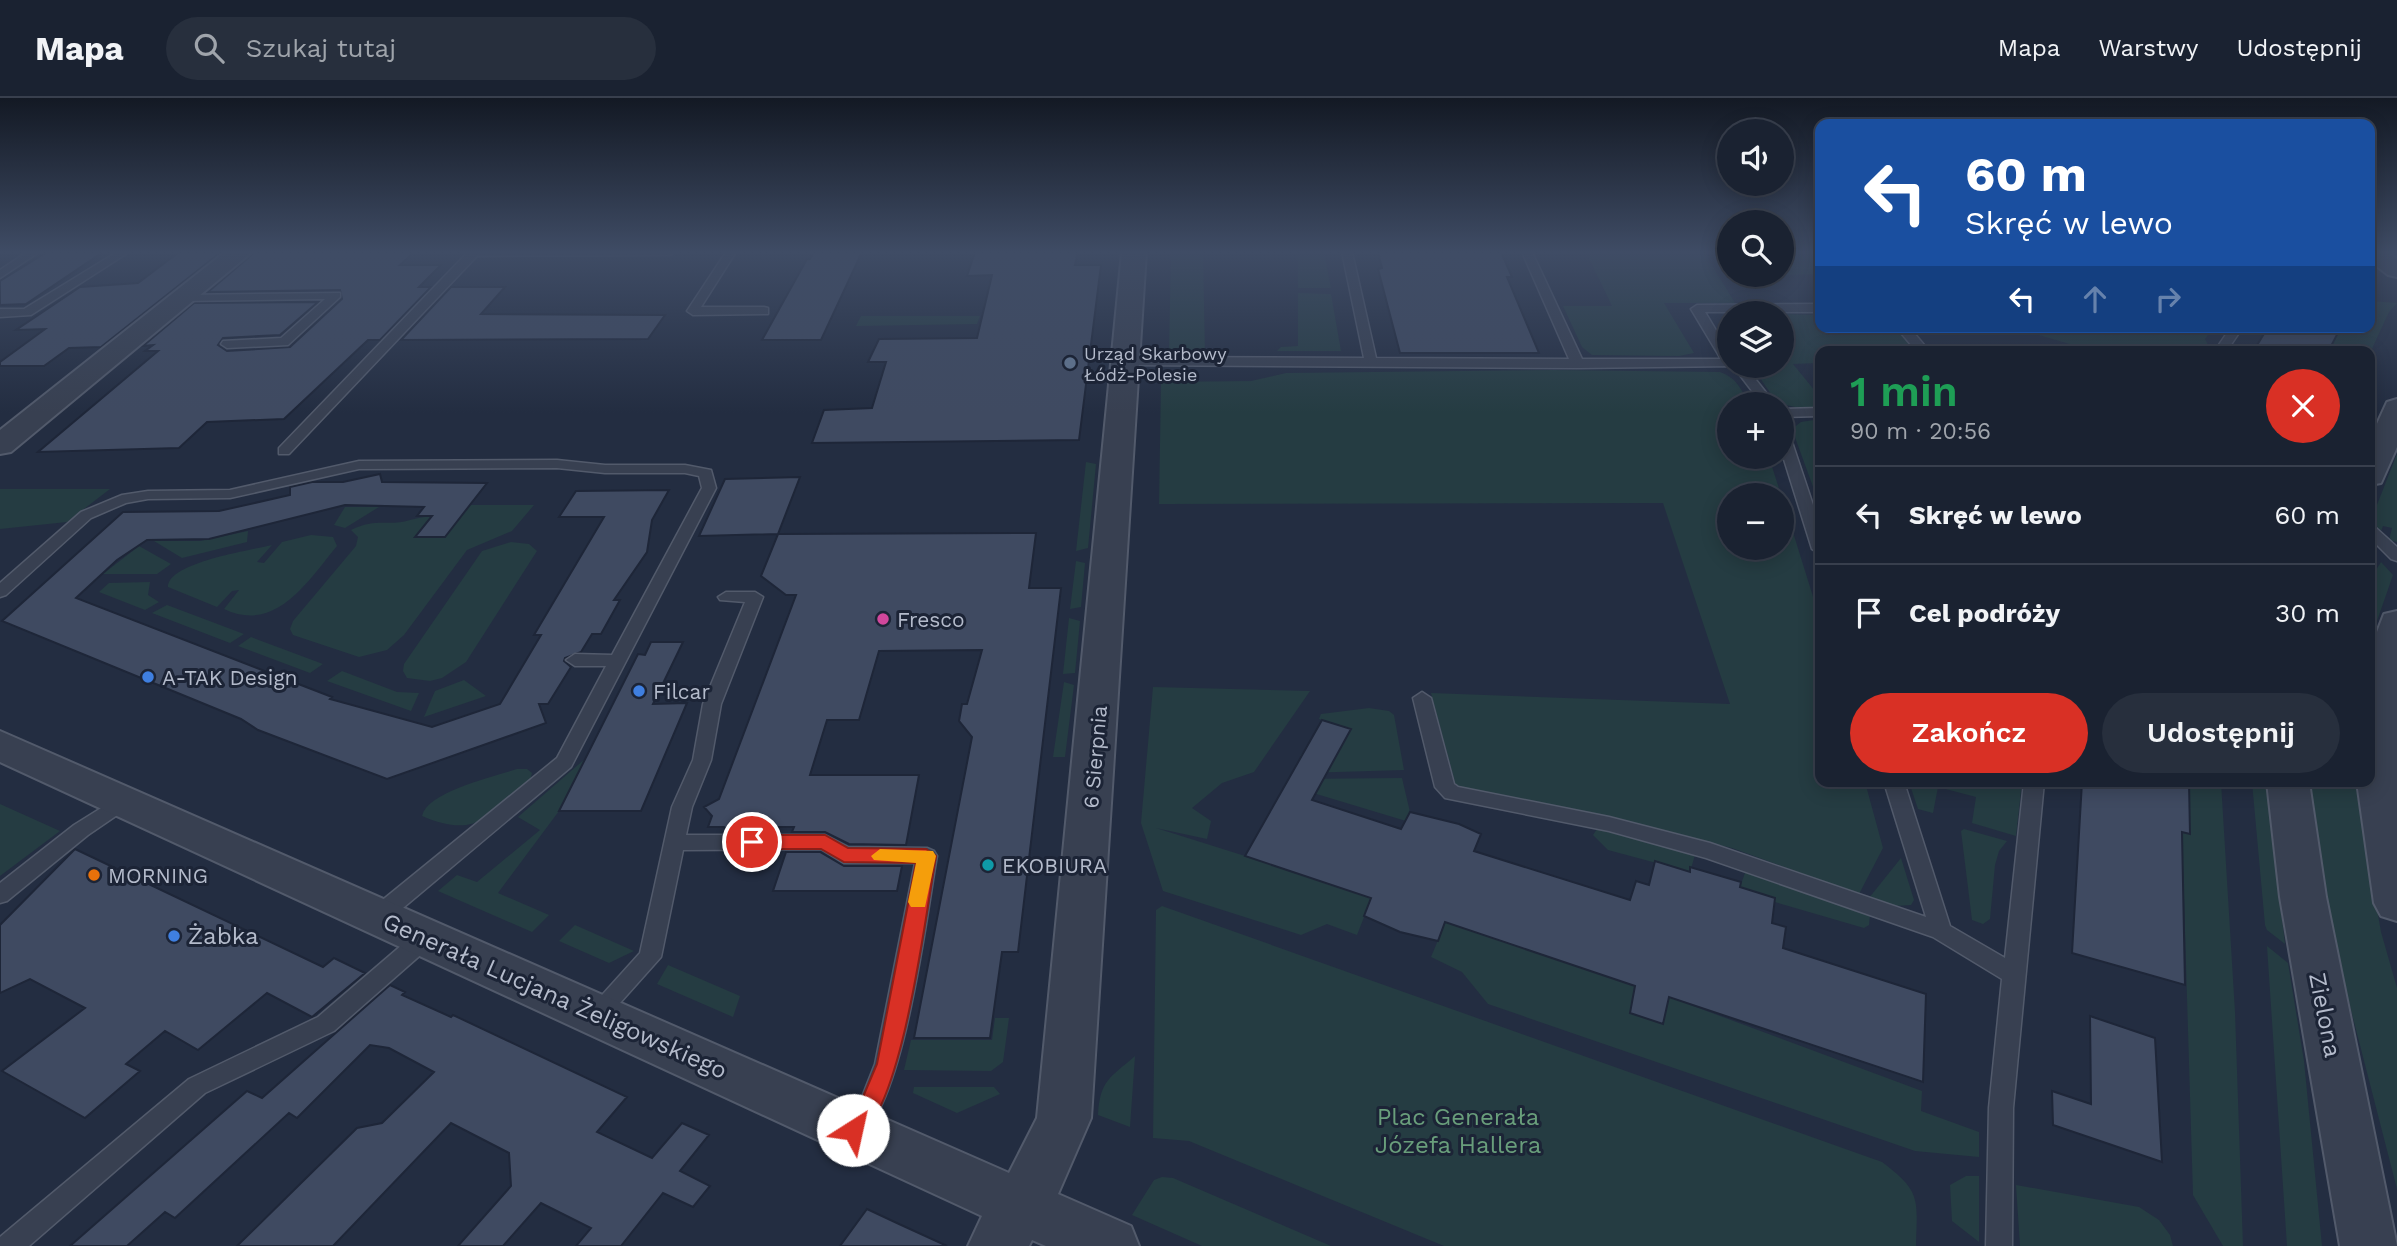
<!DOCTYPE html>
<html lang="pl">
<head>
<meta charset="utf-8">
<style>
  :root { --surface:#1a2231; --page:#272f3d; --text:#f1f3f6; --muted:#9fa4ab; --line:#383f4d; --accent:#d93025 }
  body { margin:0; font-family:"Work Sans",sans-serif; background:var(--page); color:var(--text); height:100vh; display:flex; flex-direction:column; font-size:26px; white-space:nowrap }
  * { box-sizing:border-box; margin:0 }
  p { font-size:23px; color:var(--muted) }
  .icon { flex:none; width:38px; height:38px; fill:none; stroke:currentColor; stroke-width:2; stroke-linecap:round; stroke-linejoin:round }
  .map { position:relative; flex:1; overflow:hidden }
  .sheet { position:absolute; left:1815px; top:248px; width:560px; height:441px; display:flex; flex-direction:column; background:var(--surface); border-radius:14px; box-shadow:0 4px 18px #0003,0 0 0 2px var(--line) }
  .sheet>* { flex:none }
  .top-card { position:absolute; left:1815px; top:21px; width:560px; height:214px; border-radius:14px; box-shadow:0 4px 18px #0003,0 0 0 2px var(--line); background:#1a4fa0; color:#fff; overflow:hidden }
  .fabs { position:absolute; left:1717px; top:21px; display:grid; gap:14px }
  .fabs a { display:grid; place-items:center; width:77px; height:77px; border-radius:50%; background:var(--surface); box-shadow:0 4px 18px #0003,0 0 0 2px var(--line); font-size:35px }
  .pin { position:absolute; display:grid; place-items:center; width:60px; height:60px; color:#fff; margin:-30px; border:4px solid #fff; border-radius:50%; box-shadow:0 2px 7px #0007 }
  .me { position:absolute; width:77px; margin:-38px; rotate:35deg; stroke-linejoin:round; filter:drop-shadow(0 0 5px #0008) }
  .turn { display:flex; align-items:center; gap:24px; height:147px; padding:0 35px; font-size:32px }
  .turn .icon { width:91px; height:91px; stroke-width:2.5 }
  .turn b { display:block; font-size:49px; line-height:60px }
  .lanes { display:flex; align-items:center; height:66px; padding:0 35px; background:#0003; justify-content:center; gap:35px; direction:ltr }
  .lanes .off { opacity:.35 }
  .round { display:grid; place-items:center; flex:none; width:74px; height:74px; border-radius:37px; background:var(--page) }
  .summary { display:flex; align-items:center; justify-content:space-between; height:119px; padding:0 35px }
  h1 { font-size:42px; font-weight:600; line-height:52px; color:#1e9e55 }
  .primary-button { display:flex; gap:14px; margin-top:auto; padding:14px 35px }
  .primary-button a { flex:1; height:80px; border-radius:42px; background:var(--accent); color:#fff; font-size:28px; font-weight:600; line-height:80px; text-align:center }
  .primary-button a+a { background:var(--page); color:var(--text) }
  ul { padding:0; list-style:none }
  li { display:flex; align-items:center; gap:21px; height:98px; padding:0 35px; border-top:2px solid var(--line) }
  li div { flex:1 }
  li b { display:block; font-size:26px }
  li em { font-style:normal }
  header { display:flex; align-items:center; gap:42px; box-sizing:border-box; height:98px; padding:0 35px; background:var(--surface); border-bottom:2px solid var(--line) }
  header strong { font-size:33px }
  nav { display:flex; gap:38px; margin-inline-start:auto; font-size:24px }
  .search { width:490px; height:63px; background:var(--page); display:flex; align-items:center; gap:18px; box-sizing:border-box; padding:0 24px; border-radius:38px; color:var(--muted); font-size:26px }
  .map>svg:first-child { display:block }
</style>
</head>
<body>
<header>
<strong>Mapa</strong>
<div class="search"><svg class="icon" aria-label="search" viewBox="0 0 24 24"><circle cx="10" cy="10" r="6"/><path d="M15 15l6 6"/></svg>Szukaj tutaj</div>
<nav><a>Mapa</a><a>Warstwy</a><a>Udostępnij</a></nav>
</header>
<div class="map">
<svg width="2397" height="1148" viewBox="0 0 2397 1148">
  <rect width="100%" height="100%" fill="#232d41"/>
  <!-- green -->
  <path fill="#253c42" d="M1171 154H1203L1205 255 1169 254Z
    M1298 154H1324L1331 190H1298Z
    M1536 154H1704L1735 205H1664L1694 255 1679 258 1592 257 1582 249 1563 208H1612L1587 156Z
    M1782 154H1820V176L1782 177Z
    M1298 195 1331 196 1341 253H1277L1281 249 1298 248Z
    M2370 203 2397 205 2389 214 2370 255 2336 254 2330 250 2341 229H2370Z
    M1782 216 1820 217V229H1897L1918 254H1820V265L1793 266 1820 299V311H1804L1777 305 1752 268H1782Z
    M861 218H980L977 226 856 228Z
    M2011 229H2214L2205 241 2209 249 2206 254H2097Z
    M1554 272 1720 274C1737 280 1741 291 1749 306H1729V359H1769L1781 397H1729V450H1782V399L1820 521V684H1865L1883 750 1859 796 1732 750 1456 688 1431 595 1730 606 1663 405 1159 406 1161 284 1251 283 1286 275Z
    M1820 321V408L1792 331 1801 324Z
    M2397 356V444L2389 442 2392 430 2383 428 2381 433 2371 422Z
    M1086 364 1096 366 1088 450 1076 453Z
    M0 391H110L67 424 0 431Z
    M467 407H534L512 433 467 452 404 537 387 552 359 559 293 537 290 531 293 523 356 448 358 439 351 432C377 419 389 429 410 422 426 417 441 418 459 418Z
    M345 409H379L345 430 334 427Z
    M248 433 247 444 182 460 154 443H200Z
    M311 437 333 439 337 448C308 483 276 536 224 511L239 492 232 493 217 509 168 489C168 464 252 452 272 447L257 464 264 465 282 444Z
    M511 444 529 446 537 453 466 564 442 580 430 583 407 580 403 573 404 566 482 453Z
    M139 448 171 466 157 476H103Z
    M1076 463 1085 465 1081 509 1070 511Z
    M2381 464 2393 477 2370 543V472H2376Z
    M150 484 148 497 159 504 145 512 99 494 109 485Z
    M167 507 244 536 230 545 152 515Z
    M1069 520 1080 523 1075 575 1063 576Z
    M251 539 323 566 310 575 238 548Z
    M342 573 397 594 419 595 411 613 327 583Z
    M464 582 486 598 424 619 435 593Z
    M1064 584 1074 587 1065 659H1053Z
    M1153 589 1310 593 1254 674 1222 685 1192 710 1211 723 1207 741 1156 730 1245 758 1375 791 1357 837 1327 826 1301 837 1163 793 1141 725Z
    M1369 610 1389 613 1394 617 1404 672 1304 675 1310 660 1300 658 1303 654 1333 663 1351 631 1319 621 1321 616Z
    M586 660 559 713 498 795 549 817 532 834 438 793 457 777 477 784 540 732 518 719Z
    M517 671H527L532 675 530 683C490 716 477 742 422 718 428 693 494 679 517 671Z
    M1402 680 1410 714 1406 723 1290 688 1293 681Z
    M1909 684H2022L2016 738 1972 725 1976 699 1938 689 1933 715 1918 711Z
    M2180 684H2221L2235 914 2243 1148H2223L2193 1097 2182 734 2190 735Z
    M2252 684H2266L2285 846 2267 832 2265 827Z
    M2309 684H2355L2381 834 2397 890V1091L2325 811Z
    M0 706 60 733 0 778Z
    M1597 731 1695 757 1690 774 1608 752 1593 737Z
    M1964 731 2007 743 1999 753 1995 767 1990 821 1983 826 1972 822 1961 733Z
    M1901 760 1914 802 1911 807 1895 808 1869 800Z
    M1746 772 1870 816 1869 827 1864 830 1775 804V800L1740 789Z
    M1162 808 1882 1064C1922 1094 1917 1101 1916 1148H1444L1189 1043 1153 1040 1156 812Z
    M1449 816 1473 833 1635 888 1630 915 1662 926 1669 899 1922 993 1921 1013 1979 1034V1059L1915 1053 1488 906 1462 874 1431 859Z
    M575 827 634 853 609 865 559 843Z
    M2267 848 2288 865 2304 963 2322 1148H2287Z
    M668 867 740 898 733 919 657 886Z
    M995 920H1009L1003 964 991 973 904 972 911 942H992Z
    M1135 958 1130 1029 1098 1017C1100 982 1110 980 1135 958Z
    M914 989H994L1000 996 957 1015 913 995Z
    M1966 1078H1979V1144L1952 1123 1950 1087Z
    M1162 1079 1173 1080 1331 1148H1202L1132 1117 1154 1082Z
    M2016 1087 2139 1109 2159 1122 2170 1137 2173 1148H2020Z"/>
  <!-- building -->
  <path fill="#3f4a61" stroke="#1e2638" stroke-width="2" d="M47 154H103L26 206 0 207V183Z
    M179 154H221L101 249 69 250 44 268H0V264L45 231 16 232 80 189 138 185Z
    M255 154H414L400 167H441L419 189H431L380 242H368L284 321 207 324 179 350 38 354 158 253H145L153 247 143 248 194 205 318 204 280 237 223 240 218 247 227 253 290 249 342 201 340 192 208 194Z
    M814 154H862L821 242H762L807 161H810Z
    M975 154H1078L1075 167H1101L1079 342 812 345 824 312 872 310 886 264H868L879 241 977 240 992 177 967 178Z
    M1378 154H1501L1512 179H1507L1539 255H1400L1378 171 1382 170Z
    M451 189H505L481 216 665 217 648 241 401 242Z
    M2268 229H2341L2328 254H2253Z
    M380 376 382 384 487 385 445 439H415L432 418H417L424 409 345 407 209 441 147 442 117 462 76 500 332 599 330 601 432 629 500 606 541 537H534L604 419H559L576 393 669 392 652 422 647 454 614 502H620L601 536H592L581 554 565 560 564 563 571 569 548 606H539L546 625 387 681 258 632 241 621 2 523 123 414 219 413 290 397V389L312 384H343Z
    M800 379 778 436 699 438 725 381Z
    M1036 435 1029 490H1061L1018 854H1002L990 940H914L972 639 959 623 962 606H967L982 552 879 553 859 622H827L810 677H919L906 747 849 746 825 734H792L794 729H747L740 734H728L724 729H708L712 718 704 709 719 701 796 497H786L761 478 778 436Z
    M651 544H683L653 606 687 605 641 713H559L638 556 645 557Z
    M1322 622 1351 631 1312 702 1401 731 1410 714 1459 726 1481 736 1474 753 1630 802 1636 783 1649 787 1655 763 1690 774V769L1741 784 1740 789 1775 800 1772 825 1786 829 1783 850 1926 896 1923 984 1669 899 1663 926 1630 915 1635 888 1445 824 1438 843 1400 834 1364 818 1371 800 1245 758Z
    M2082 684H2189L2190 736 2182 734 2185 887 2072 855Z
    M75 751 323 869 334 860 365 875 312 919 267 895 198 952 165 933 126 966 140 973 85 1020 2 973 85 910 30 881 0 895V827Z
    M786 754H820L844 768H902L897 793H773Z
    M390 887 405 894 402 897 451 919 453 917 627 999 597 1034 652 1060 682 1025 709 1037 680 1073 710 1088 693 1109 663 1095 621 1148H576L591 1130 541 1105 503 1148H458L511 1088 509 1055 451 1025 333 1148H237L357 1030 382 1025 434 974 389 950 370 947 297 1020 289 1015 175 1120 165 1114 127 1148H70L247 993 262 1000Z
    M2090 918 2155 940 2162 1064 2053 1027 2052 993 2091 1006Z
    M867 1111 899 1126 947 1148H840Z"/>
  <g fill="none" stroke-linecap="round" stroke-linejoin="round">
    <defs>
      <path id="service" d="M27 154H39L0 180V172Z
        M117 154H129L31 217 0 219V211H24Z
        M468 154H675L670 157 477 158 289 356H279V350Z
        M726 154H736L701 209H764L768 210V216L693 217 687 213Z
        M1342 154H1352L1376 260 1569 261 1522 154H1532L1582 261H1721L1691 211 1697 207 1820 206V214H1705L1729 254V268H1745L1775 306H1762L1733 268 1578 270 1127 267 1121 263 1127 259 1364 260Z
        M340 195V199L288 247 227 250 221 246 223 243 281 240 325 201 182 203 176 200 182 197Z
        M1896 229H1909L1930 254H1917Z
        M2231 229H2243L2226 254H2214Z
        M1820 310V318L1782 319V311Z
        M1782 331 1789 335 1820 428V456L1812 451 1782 355Z
        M557 362 605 367H685L711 372 716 390 571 669 385 825 377 827 369 825 366 819 369 813 557 660 606 568H575L566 562 575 556 612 557 702 390 699 378 685 375H605L557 370 359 371 230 400 148 401 126 405 91 420 6 497 0 499V485L81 414 122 397 148 393 230 392 359 363Z
        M2370 427 2375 429 2397 449V463L2391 461 2370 440Z
        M726 494H755L763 499 721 606 711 662 692 709 686 737H825L848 749 927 750 934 753 937 758C927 812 903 1023 853 1042L844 1039 841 1031 862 999 875 966 915 765H844L821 751 683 752 661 859 603 924 595 927 587 924 584 917 640 855 672 709 693 662 703 606 745 504 720 502 718 499Z
        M1422 594 1431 600 1454 686 1458 689 1609 719 1710 745 1926 819 1884 684H1904L1950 828 2005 860 2024 684H2044L2013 1010 2012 1148H1986L1989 1010 2002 881 1933 839 1706 760 1609 733 1445 700 1435 689 1413 600Z
        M122 697 129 699 132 704 129 709 88 737 7 803 0 805V785L74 727Z
        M425 831 433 834 436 840 433 846 334 933 205 995 29 1148H0V1139L189 981 318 919 417 834Z"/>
      <path id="tertiary" d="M225 154H252L11 354 0 356V332Z
        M1122 154H1146L1091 1020 1058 1096 1131 1128 1139 1148H1046L1032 1142 1029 1148H968L982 1118 0 664V633L1009 1075 1037 1020Z
        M2370 154H2387L2397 161V179L2388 177 2370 163Z
        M2397 301V349L2381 385 2370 387V341L2387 304Z
        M2397 513V823L2381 818 2374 805 2357 684H2370V552L2384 516Z
        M2267 684H2309L2326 799 2397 1148H2340L2280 799Z"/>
    </defs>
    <!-- service casing -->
    <use href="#service" stroke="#525a6b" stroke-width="3"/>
    <!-- tertiary casing -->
    <use href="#tertiary" stroke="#525a6b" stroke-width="4"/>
    <!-- service -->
    <use href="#service" fill="#384051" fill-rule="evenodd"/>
    <!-- tertiary -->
    <use href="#tertiary" fill="#384051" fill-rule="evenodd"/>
  </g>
  <!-- sky -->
  <linearGradient id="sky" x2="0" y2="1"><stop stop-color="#131924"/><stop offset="0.49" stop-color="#3f4c65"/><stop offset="1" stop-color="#3f4c65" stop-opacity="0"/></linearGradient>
  <rect width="2397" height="315" fill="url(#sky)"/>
  <!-- route -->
  <path fill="#d93025" stroke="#8d1f18" stroke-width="2" d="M752 737H825L848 750 926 751 936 758C926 811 902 1024 853 1042L845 1039 841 1032 863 999 877 966 916 765 844 764 821 751H752L743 744Z"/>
  <!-- slow -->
  <path fill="#f59e0b" d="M880 751 933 753 936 758 925 809H911L908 804 916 765 874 762 871 758Z"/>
  <!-- markers -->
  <circle fill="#5c6f8a" stroke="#1c2436" stroke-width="2.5" cx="1070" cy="265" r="7"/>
  <circle fill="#d1479c" stroke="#1c2436" stroke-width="2.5" cx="883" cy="521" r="7"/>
  <g fill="#3f7fe0" stroke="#1c2436" stroke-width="2.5">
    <circle cx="148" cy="579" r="7"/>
    <circle cx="639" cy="593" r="7"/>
    <circle cx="174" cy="838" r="7"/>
  </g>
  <circle fill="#0f9aa8" stroke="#1c2436" stroke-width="2.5" cx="988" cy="767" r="7"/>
  <circle fill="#e8710a" stroke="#1c2436" stroke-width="2.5" cx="94" cy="777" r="7"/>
  <g text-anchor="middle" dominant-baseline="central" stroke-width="6" stroke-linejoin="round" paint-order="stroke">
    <!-- far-poi labels -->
    <g font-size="18" fill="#b4bbcb" stroke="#1c2436" text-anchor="start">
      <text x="1084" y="255">Urząd Skarbowy<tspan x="1084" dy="21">Łódż-Polesie</tspan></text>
    </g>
    <!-- poi labels -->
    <g font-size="21" fill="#b4bbcb" stroke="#1c2436" text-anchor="start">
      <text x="897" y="521">Fresco</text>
      <text x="162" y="579">A-TAK Design</text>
      <text x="653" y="593">Filcar</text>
      <text x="1002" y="767">EKOBIURA</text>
      <text x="108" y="777">MORNING</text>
    </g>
    <!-- street labels -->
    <g font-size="21" fill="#b4bbcb" stroke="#1c2436">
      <text transform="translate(1095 659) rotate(-85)">6 Sierpnia</text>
    </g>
    <!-- near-poi labels -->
    <g font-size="24" fill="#b4bbcb" stroke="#1c2436" text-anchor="start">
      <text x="188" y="838">Żabka</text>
    </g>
    <!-- near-street labels -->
    <g font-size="24" fill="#b4bbcb" stroke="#1c2436">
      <text transform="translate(555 898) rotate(24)">Generała Lucjana Żeligowskiego</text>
      <text transform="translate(2325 917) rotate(79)">Zielona</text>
    </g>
    <!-- near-park labels -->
    <g font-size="24" fill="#699e7b" stroke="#1c2436">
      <text x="1458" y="1019">Plac Generała<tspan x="1458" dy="28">Józefa Hallera</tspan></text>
    </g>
  </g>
</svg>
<div class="fabs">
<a><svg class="icon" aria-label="sound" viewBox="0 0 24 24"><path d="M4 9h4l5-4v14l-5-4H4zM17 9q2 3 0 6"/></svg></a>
<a><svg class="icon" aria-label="search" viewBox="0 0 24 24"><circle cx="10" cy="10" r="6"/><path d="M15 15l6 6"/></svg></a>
<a><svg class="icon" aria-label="layers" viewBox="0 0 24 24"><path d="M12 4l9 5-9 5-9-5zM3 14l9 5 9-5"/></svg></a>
<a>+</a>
<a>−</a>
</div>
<div class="pin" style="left:752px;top:744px;background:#d93025"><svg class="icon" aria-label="arrive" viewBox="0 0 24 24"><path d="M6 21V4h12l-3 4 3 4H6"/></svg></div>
<svg class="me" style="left:853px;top:1032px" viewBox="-20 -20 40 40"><circle r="19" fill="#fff"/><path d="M0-13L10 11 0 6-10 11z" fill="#d93025"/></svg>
<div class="top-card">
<div class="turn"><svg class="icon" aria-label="left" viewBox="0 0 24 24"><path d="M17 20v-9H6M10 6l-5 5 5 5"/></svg><div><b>60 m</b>Skręć w lewo</div></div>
<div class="lanes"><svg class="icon" aria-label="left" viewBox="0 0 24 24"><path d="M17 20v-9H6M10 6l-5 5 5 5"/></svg><svg class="icon off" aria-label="ahead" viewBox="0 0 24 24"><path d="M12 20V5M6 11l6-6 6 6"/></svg><svg class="icon off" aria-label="right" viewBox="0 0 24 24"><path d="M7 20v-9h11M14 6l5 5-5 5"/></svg></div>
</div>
<section class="sheet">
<div class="summary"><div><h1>1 min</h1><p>90 m · 20:56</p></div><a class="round" style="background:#d93025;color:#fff"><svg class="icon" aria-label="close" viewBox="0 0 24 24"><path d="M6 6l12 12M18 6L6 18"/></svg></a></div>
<ul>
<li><svg class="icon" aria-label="left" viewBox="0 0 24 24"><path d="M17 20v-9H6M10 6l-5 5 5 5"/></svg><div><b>Skręć w lewo</b></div><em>60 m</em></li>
<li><svg class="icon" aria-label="arrive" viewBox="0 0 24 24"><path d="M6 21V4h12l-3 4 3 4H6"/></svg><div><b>Cel podróży</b></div><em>30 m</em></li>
</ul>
<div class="primary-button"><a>Zakończ</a><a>Udostępnij</a></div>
</section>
</div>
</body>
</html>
